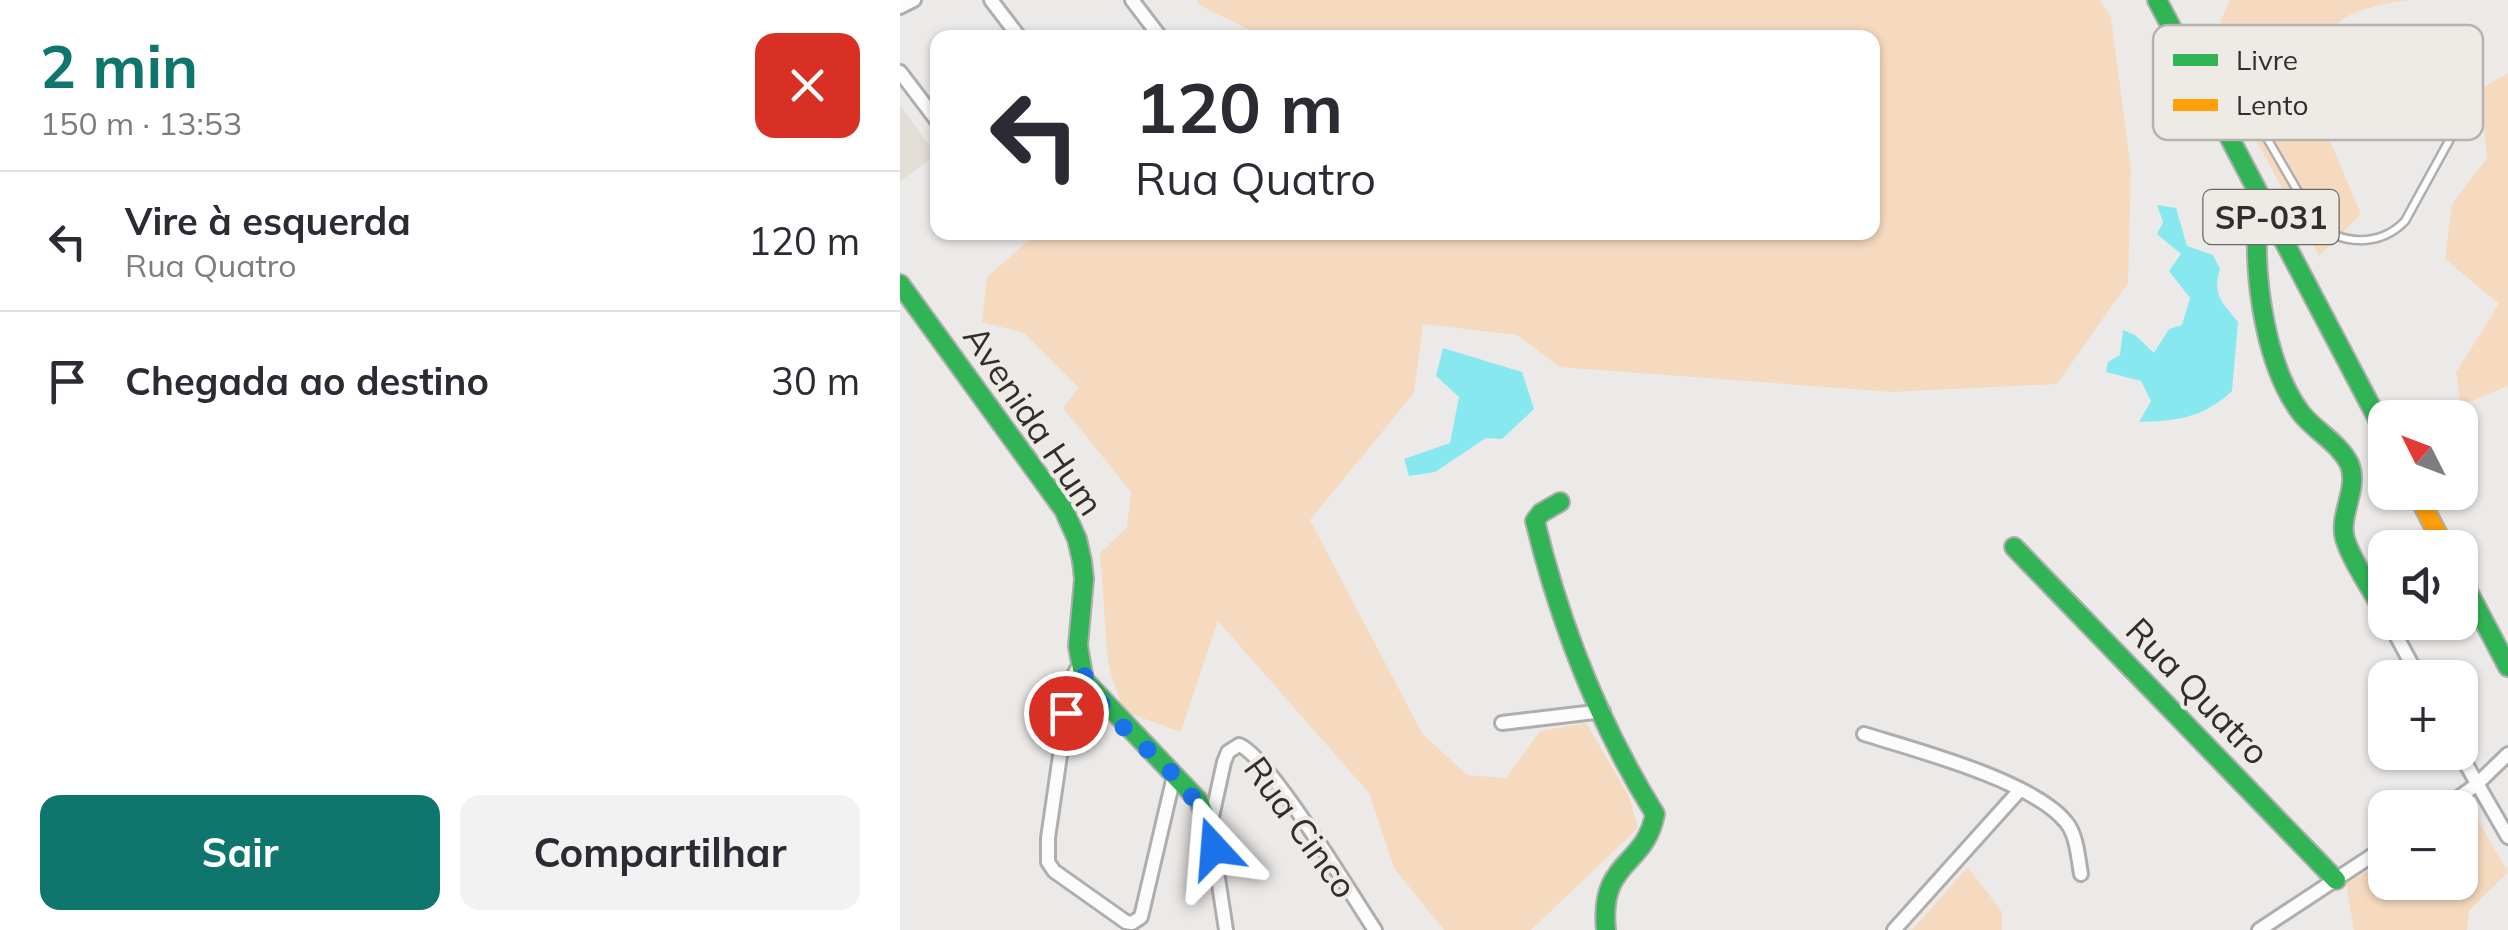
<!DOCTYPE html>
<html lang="pt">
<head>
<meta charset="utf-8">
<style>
  :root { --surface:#fff; --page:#f2f2f3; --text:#2b2b33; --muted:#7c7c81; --line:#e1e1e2; --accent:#0f766e }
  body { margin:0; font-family:Mulish,sans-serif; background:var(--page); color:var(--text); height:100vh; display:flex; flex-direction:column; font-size:38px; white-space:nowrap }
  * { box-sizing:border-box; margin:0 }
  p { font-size:32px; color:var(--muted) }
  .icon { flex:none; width:55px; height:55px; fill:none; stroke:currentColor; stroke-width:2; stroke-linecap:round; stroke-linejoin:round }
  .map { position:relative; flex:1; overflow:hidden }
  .details { display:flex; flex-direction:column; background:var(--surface); width:900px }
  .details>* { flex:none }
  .banner { position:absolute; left:30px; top:30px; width:950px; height:210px; border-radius:20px; box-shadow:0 2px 8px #0004; background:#fff; color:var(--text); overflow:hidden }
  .needle { width:65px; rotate:312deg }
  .tools { position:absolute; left:1468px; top:400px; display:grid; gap:20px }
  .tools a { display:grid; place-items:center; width:110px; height:110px; border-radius:20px; background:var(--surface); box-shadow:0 2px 8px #0004; font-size:50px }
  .pin { position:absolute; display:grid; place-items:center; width:85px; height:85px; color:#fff; margin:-42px; border:5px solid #fff; border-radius:50%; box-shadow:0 2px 10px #0007 }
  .me { position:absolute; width:110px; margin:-55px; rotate:341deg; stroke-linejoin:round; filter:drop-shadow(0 0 8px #0008) }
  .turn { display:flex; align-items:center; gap:35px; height:210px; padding:0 40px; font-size:45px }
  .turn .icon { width:130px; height:130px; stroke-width:2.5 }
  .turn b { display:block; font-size:70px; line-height:85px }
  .round { display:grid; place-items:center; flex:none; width:105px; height:105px; border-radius:20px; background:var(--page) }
  .head { display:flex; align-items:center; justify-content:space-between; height:170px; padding:0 40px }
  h1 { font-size:60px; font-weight:700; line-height:75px; color:var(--accent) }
  .cta { display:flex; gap:20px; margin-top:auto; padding:20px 40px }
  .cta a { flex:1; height:115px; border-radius:20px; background:var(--accent); color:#fff; font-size:40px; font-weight:700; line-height:115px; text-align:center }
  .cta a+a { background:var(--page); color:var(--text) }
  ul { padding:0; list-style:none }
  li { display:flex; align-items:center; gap:30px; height:140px; padding:0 40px; border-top:2px solid var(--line) }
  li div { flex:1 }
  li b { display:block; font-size:38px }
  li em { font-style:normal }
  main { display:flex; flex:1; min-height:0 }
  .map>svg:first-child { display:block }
</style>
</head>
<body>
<main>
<section class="details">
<div class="head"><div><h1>2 min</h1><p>150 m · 13:53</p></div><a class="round" style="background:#d93025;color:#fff"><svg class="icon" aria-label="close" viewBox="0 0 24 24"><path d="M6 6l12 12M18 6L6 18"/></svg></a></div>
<ul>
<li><svg class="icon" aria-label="left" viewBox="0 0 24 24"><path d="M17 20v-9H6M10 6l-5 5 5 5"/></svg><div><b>Vire à esquerda</b><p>Rua Quatro</p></div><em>120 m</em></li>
<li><svg class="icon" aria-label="arrive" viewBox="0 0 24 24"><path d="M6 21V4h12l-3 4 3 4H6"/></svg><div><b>Chegada ao destino</b></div><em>30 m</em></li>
</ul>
<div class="cta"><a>Sair</a><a>Compartilhar</a></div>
</section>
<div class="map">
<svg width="1608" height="930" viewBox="0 0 1608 930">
  <rect width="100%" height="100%" fill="#eceae8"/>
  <!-- built -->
  <path fill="#e3ddd7" d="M0 105 36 155 0 181Z"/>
  <!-- green -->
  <path fill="#f6dabf" d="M297 0H1200L1211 17 1231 170 1228 283 1157 384 992 392 659 367 617 335 523 324 514 393 410 520 522 733 567 775 606 778 640 731 686 723 729 796 738 828 631 930H544L494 868 469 793 318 621 281 732 223 711 208 664 200 553 227 527 231 492 163 408 179 388 124 333 82 322 87 277 137 233 972 232V38L364 37 299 5Z
    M1330 0H1510C1450 8 1424 19 1404 79L1461 214 1419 256 1314 63 1321 20Z
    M1608 73V386L1561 405 1556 372 1599 304 1545 259 1552 204 1587 158 1580 89Z
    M1562 812 1574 814 1608 872 1569 911 1567 930H1454L1446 884 1485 860V882H1560Z
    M1068 867 1102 912V930H1012Z"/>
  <!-- water -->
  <path fill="#87e9ef" d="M1257 205 1276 208 1287 246 1313 255 1320 269C1312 295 1322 302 1338 322L1332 391C1303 418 1277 421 1239 422L1251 401 1241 381 1206 372 1208 362 1220 355 1223 330 1235 335 1254 353 1269 329 1282 325 1290 298 1269 271 1281 254 1257 234 1263 222Z
    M543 348 622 372 634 409 602 439 586 438 535 472 509 476 504 459 550 443 559 397 536 376Z"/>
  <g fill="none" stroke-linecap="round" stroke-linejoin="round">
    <defs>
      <path id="lane" d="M1312 91 1328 86 1342 95 1415 221C1440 246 1480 247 1505 221L1561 119"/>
      <path id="street" d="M91 0 120 38
        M232 0 261 38
        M0 7 14 0
        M0 72 38 122
        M1489 622 1519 678
        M180 664 171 680 148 838V862L154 871 226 922 232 923 241 917 274 776
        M602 723 703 711
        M964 734C1016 750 1133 781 1166 822 1177 835 1178 858 1181 874
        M1559 752 1608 837
        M1544 808 1576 785 1608 754
        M326 930 310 826 324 762 328 752 339 745C368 755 452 896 475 930
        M994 930 1119 791
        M1359 930 1485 847"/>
      <path id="fast" d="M1257 0 1485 433
        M1361 197C1350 259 1362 361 1401 413 1415 431 1438 442 1449 463 1460 488 1438 514 1445 539 1453 564 1473 591 1485 614
        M0 284 164 510 177 539 182 561 184 579 178 646 184 680 298 800 310 826
        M660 502 641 513 635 521C660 624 699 724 755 814 745 868 699 859 706 930
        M1114 547 1436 880
        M1560 576 1608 667"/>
      <path id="slow" d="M1516 492 1545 548"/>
    </defs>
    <!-- lane casing -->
    <use href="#lane" stroke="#b0aeac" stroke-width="11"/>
    <!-- street casing -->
    <use href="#street" stroke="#b0aeac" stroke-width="18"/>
    <!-- fast casing -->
    <use href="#fast" stroke="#b0aeac" stroke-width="22"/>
    <!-- slow casing -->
    <use href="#slow" stroke="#b0aeac" stroke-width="22"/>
    <!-- lane -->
    <use href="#lane" stroke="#fcfcfc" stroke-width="6"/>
    <!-- street -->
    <use href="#street" stroke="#fcfcfc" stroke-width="12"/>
    <!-- fast -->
    <use href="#fast" stroke="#30b455" stroke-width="18"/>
    <!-- slow -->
    <use href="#slow" stroke="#ff9f0a" stroke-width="18"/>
  </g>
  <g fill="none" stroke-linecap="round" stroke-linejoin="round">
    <!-- route -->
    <path stroke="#1a73e8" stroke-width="18" stroke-dasharray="0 32.4" d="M166 713 171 680 180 664C202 736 300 765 314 848"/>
  </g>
  <g text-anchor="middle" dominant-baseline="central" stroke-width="8" stroke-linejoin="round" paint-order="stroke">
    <!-- shield labels -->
    <rect fill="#eeeae6" stroke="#6a6765" stroke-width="2.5" x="1303.5" y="190" width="135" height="54" rx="8"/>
    <g font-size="32" font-weight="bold" fill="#312f2e">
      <text x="1371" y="217">SP-031</text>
    </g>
    <!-- street labels -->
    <g font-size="35" fill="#312f2e" stroke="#eeeae6">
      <text transform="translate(134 420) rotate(56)">Avenida Hum</text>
      <text transform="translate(1298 691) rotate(46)">Rua Quatro</text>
      <text transform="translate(401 827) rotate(54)">Rua Cinco</text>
    </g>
  </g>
  <!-- legend -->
  <rect x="1253" y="25" width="330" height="115" rx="15" fill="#eeeae6" stroke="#b5b2af" stroke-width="2.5"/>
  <rect x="1273" y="54" width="45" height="12" fill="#30b455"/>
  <rect x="1273" y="99" width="45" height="12" fill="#ff9f0a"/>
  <g font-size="28" fill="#312f2e">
    <text x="1336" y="70">Livre</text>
    <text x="1336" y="115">Lento</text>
  </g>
</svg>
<div class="tools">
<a><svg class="needle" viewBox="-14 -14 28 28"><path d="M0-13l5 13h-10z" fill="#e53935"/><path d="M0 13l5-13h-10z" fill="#7c7c81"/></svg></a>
<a><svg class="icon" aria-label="sound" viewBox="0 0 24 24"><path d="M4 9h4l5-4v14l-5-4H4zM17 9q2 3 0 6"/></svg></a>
<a>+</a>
<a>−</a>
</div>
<div class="pin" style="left:166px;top:713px;background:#d93025"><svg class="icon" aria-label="arrive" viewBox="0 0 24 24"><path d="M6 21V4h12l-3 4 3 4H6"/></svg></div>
<svg class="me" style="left:314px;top:848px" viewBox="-20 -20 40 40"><path d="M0-17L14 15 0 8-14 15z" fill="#1a73e8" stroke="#fff" stroke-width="4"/></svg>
<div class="banner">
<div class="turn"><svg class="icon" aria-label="left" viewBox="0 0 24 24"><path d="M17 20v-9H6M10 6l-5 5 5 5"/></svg><div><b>120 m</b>Rua Quatro</div></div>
</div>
</div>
</main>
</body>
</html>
